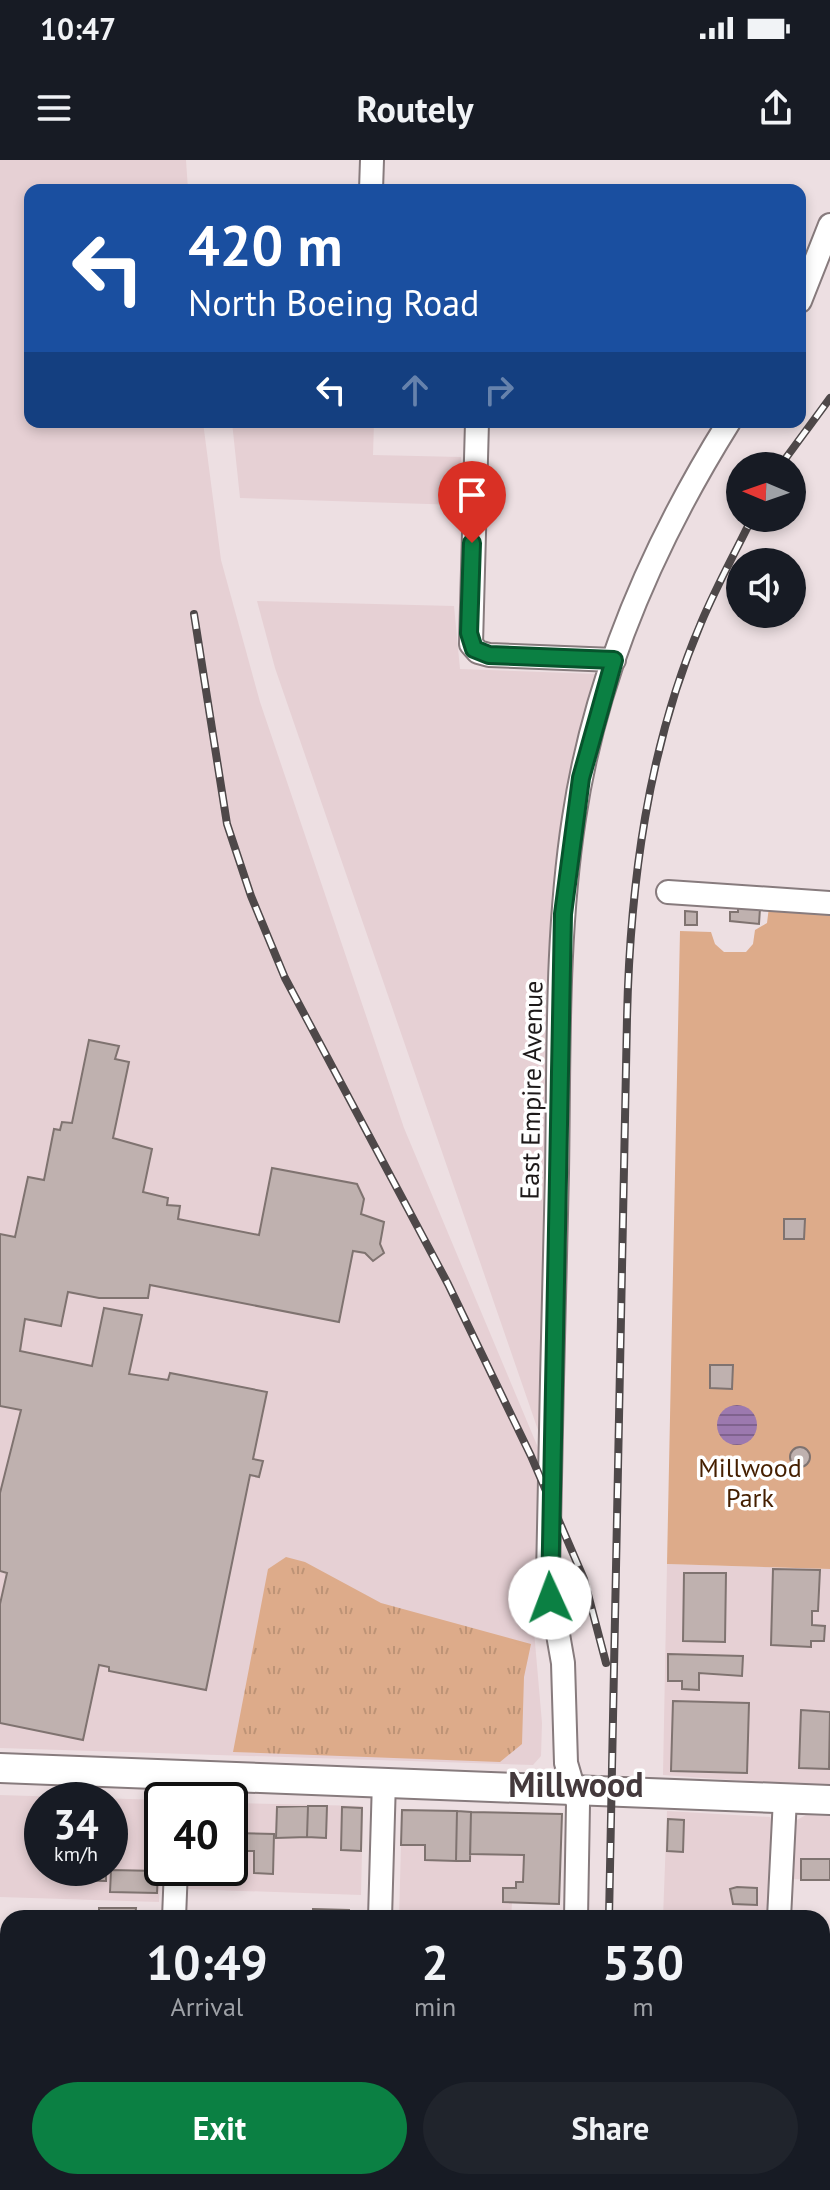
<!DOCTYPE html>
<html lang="en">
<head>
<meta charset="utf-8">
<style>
  :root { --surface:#171b24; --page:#20242c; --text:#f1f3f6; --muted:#9ea1a6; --accent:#0b8043 }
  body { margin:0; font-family:"PT Sans",sans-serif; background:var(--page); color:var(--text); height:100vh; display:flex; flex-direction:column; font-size:30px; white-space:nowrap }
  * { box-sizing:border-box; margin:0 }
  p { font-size:26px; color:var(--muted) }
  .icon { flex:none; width:44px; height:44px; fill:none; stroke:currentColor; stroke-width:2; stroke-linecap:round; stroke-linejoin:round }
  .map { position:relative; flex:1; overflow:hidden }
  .details { position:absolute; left:0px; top:1750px; width:830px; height:280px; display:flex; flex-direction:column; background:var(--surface); border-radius:24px 24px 0 0; box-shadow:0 4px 12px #0003 }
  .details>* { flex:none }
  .guide { position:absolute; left:24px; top:24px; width:782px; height:244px; border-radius:16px; box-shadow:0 4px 12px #0003; background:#1a4fa0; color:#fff; overflow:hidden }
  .needle { width:52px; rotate:272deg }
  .tools { position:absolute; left:726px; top:292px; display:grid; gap:16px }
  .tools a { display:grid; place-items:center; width:80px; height:80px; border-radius:50%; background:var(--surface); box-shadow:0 4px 12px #0003; font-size:40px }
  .speed { position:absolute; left:24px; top:1622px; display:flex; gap:16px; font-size:40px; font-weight:700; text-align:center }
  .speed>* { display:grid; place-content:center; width:104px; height:104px; border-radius:50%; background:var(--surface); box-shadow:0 4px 12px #0003; line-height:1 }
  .speed small { font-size:20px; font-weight:400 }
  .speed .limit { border:4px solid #111; border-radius:12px; background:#fff; color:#111 }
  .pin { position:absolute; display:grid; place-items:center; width:68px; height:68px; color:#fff; margin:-82px -34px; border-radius:50% 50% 50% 0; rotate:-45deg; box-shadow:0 0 8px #0007 }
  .pin .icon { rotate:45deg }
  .me { position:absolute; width:88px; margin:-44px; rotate:358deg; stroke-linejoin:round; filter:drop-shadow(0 0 6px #0008) }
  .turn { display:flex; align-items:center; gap:28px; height:168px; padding:0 32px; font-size:36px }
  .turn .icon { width:104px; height:104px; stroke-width:2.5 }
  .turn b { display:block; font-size:56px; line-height:68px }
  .lanes { display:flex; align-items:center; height:76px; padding:0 32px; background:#0003; justify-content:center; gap:40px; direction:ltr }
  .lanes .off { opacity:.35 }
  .eta { display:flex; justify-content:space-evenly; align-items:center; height:136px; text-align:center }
  .eta b { font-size:48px; font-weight:600; line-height:56px }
  .cta { display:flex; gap:16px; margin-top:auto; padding:16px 32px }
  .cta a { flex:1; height:92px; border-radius:48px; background:var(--accent); color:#fff; font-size:32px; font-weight:600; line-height:92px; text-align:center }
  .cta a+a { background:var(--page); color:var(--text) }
  .status { display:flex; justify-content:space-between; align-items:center; height:56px; padding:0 40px; background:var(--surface); direction:ltr }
  .status svg { height:22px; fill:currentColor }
  header { display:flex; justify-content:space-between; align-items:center; height:104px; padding:0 32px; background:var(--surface); font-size:36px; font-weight:600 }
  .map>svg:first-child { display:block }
</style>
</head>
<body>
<div class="status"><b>10:47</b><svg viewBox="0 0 49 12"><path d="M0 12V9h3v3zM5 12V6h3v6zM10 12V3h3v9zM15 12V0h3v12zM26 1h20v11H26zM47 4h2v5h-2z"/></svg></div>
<header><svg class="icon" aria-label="menu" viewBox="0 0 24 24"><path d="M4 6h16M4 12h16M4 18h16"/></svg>Routely<svg class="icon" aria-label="share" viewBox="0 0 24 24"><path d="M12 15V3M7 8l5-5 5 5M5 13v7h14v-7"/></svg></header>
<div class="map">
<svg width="830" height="2030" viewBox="0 0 830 2030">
  <defs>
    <pattern id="grass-tufts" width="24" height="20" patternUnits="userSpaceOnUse" patternTransform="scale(2)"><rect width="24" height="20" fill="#ddab8a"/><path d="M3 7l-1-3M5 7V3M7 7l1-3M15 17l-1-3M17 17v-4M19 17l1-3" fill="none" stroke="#bd9376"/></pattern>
    <pattern id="water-rules" width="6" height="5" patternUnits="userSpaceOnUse" patternTransform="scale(2)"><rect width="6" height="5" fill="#9c79af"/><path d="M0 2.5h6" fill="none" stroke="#7f628e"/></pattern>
  </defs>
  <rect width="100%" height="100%" fill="#eddfe2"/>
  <!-- built -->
  <path fill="#e6d0d4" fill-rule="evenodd" d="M0 0H186L188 30H30V262H203L221 400 260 542 404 968 539 1290 534 1471 542 1563 541 1596 533 1605 0 1588Z
    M232 262H374L373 295 461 297 459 345 240 338Z
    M257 441 454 446 460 509 598 514 573 601 553 740 539 1273 275 508Z
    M667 1404 830 1409V1627L663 1615Z
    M0 1635 162 1640 159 1742 0 1737ZM42 1640H110V1708H42Z
    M230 1643 363 1646 361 1735 186 1729 187 1708H230Z
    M402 1650 562 1654 559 1744 512 1743 511 1758H399Z
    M667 1651 770 1657 776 1670 773 1758H663Z
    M806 1655 830 1656V1720L787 1719 791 1673 795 1661Z"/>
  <!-- grass -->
  <path fill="url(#grass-tufts)" d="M286 1397 305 1402 381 1443 531 1484 524 1517 522 1584 500 1602 233 1592 268 1409Z"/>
  <!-- park -->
  <path fill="#ddab8a" d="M769 747 830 752V1409L667 1404 680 771 711 772 715 784 724 792H746L753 784 755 770 767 763Z"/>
  <!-- water -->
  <path fill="url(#water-rules)" d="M717 1265a20 20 0 1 1 40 0a20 20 0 1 1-40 0Z"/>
  <!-- building -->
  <path fill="#bfb1af" stroke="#7f7370" stroke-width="2" d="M738 747 760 748 759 764 730 761V752H738Z
    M685 751 697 752V765H685Z
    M89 880 119 886 115 899 129 902 113 978 152 989 143 1032 168 1038 167 1045 180 1046 178 1059 259 1075 272 1008 357 1024 364 1039 361 1054 384 1062 380 1084 384 1093 373 1101 365 1093 353 1091 339 1162 150 1125 148 1138H99L68 1132 61 1166 25 1159 20 1191 92 1206 104 1148 142 1155 129 1214 168 1220 170 1213 267 1232 253 1299 263 1301 259 1317 250 1315 206 1530 109 1511V1507L99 1505 83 1580 0 1563V1444L7 1413 0 1411V1333L21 1250 0 1246V1074L15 1077 28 1017 44 1020 54 969 60 970 62 962 72 963Z
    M784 1059H805L804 1079H784Z
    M710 1205H733L732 1229 710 1228Z
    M790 1297a10 10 0 1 1 20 0a10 10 0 1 1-20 0Z
    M773 1409 820 1410 818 1451H812V1465L825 1466 824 1481H811V1487L771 1485Z
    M684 1413H726L725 1482 683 1481Z
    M668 1494 743 1496 742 1516 699 1513V1530L682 1529V1521H668Z
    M673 1541 749 1543 747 1613 671 1611Z
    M801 1550 830 1552 829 1609 799 1608Z
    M308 1646 307 1677 276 1678 277 1647Z
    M308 1646H327L326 1678 307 1677Z
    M342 1647 362 1648 361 1691 341 1690Z
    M402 1650 457 1651 456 1701 425 1700V1685H401Z
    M457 1651 471 1652 470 1701H456Z
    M471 1652 562 1654 559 1744 503 1742V1728H516V1722H523L524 1695 470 1694Z
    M668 1659 684 1660 683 1692 667 1691Z
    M230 1673 274 1674 273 1714 254 1713V1691H230Z
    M801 1699H830V1720H801Z
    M65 1708H106V1721L65 1720Z
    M111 1710 158 1711 157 1733 110 1732Z
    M737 1727 757 1728V1745L733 1744 730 1729Z
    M99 1748H136L135 1758H99Z
    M313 1749 349 1750V1758H313Z
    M56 2022H77V2030H56Z
    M203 2022H233L232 2030H203Z
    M300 2022H321L320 2028 328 2030H300Z
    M405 2022H430L429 2029 404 2030Z
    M721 2022H741L740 2030H720Z"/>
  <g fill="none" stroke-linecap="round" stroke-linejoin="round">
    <defs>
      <path id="minor" d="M371 30 372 0
        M800 141 830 65
        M477 262 471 484 478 492 489 495 614 500
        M668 732 830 743
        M178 1640V1614
        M174 1758 176 1708
        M380 1758 384 1620
        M576 1758 578 1644 566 1603 563 1503 548 1417C550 1282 554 1148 557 1013 559 895 556 775 574 658 595 517 654 382 729 262
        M779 1758 785 1638
        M822 1871H830
        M166 2030V2022
        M372 2030 373 2022
        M569 2030V2022
        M769 2030 770 2022"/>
      <path id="major" d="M0 1608 830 1640"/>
    </defs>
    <!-- minor casing -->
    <use href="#minor" stroke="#877b7d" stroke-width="26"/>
    <!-- major casing -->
    <use href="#major" stroke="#877b7d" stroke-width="32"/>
    <!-- minor -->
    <use href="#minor" stroke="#fff" stroke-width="22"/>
    <!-- major -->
    <use href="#major" stroke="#fff" stroke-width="28"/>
    <defs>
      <path id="rail" d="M780 306 830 238
        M194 454 227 664 251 736 285 818 448 1124 531 1296 584 1419 606 1503
        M609 1758 627 858C630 724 648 587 701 463 716 427 735 393 752 358
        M603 2030V2022"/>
    </defs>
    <!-- rail casing -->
    <use href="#rail" stroke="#4e4849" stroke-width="8"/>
    <!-- rail -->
    <use href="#rail" stroke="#fff" stroke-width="5" stroke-dasharray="15" stroke-linecap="butt"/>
  </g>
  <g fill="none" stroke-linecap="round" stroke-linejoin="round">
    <defs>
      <path id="route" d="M472 383 469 473 474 489 489 495 614 500 581 618 563 754 550 1438"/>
    </defs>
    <!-- route casing -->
    <use href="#route" stroke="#07532c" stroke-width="20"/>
    <!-- route -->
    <use href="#route" stroke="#0b8043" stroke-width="14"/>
  </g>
  <g text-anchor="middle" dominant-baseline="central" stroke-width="7" stroke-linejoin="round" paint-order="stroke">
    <!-- street labels -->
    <g font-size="26" fill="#1d1919" stroke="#fff">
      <text transform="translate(531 930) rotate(-89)">East Empire Avenue</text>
    </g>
    <!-- park labels -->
    <g font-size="26" fill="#451f00" stroke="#fff">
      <text x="750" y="1307">Millwood<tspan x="750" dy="30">Park</tspan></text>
    </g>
    <!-- district labels -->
    <g font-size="34" font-weight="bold" fill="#44393c" stroke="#fff">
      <text x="576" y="1624">Millwood</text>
    </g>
  </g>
</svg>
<div class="tools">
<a><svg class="needle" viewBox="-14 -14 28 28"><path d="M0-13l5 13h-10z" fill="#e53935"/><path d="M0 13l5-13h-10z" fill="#9ea1a6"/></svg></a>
<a><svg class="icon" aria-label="sound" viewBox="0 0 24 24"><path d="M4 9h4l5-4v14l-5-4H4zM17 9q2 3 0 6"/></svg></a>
</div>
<div class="speed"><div>34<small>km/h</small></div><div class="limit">40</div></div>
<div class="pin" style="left:472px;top:383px;background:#d93025"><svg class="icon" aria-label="arrive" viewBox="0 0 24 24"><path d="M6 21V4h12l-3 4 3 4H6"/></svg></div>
<svg class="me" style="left:550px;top:1438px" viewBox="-20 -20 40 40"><circle r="19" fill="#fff"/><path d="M0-13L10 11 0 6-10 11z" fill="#0b8043"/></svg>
<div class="guide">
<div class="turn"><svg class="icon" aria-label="left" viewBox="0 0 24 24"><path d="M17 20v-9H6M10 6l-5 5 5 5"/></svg><div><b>420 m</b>North Boeing Road</div></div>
<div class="lanes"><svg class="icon" aria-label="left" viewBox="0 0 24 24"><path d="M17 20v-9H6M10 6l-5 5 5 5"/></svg><svg class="icon off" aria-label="ahead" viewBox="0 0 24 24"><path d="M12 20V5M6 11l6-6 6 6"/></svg><svg class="icon off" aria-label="right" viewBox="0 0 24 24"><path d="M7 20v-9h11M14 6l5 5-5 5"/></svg></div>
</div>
<section class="details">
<div class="eta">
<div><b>10:49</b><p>Arrival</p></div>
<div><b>2</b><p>min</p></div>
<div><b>530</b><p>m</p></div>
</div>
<div class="cta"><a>Exit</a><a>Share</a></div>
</section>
</div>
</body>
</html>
